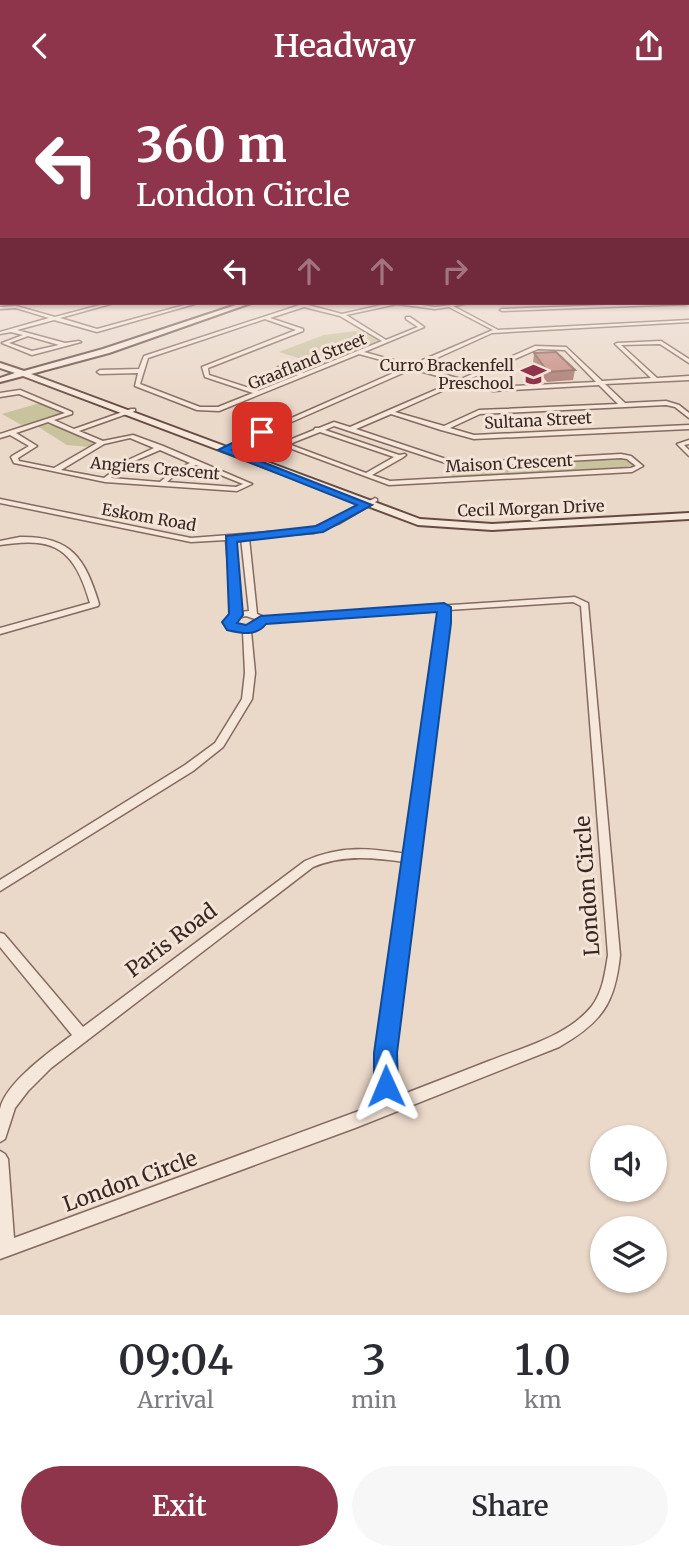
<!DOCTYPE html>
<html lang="en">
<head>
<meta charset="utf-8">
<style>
  :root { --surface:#fff; --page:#f7f7f7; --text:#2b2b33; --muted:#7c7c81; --accent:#8e354c }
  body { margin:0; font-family:Merriweather,serif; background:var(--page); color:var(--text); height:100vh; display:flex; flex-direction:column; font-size:26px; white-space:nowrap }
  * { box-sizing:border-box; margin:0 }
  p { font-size:23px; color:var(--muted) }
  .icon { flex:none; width:38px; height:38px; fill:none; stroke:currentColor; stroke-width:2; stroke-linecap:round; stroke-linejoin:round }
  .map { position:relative; height:1224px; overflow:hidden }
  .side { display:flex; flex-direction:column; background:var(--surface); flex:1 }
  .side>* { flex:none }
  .banner { position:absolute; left:0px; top:0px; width:690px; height:214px; box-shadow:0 2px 5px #0004; background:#8e354c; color:#fff; overflow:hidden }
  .controls { position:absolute; left:590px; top:1034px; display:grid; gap:14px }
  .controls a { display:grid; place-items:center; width:77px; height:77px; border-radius:50%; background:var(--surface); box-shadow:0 2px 5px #0004; font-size:35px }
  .pin { position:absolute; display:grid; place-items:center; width:60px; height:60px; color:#fff; margin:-30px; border-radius:14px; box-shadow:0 4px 10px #0006 }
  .me { position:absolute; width:77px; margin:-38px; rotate:359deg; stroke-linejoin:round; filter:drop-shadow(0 0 5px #0008) }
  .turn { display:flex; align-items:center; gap:24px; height:147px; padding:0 21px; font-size:32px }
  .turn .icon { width:91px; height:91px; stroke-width:2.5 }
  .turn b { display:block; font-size:49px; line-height:60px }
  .lanes { display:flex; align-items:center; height:66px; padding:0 21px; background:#0003; justify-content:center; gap:35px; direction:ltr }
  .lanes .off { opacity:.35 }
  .eta { display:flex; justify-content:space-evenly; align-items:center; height:119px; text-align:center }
  .eta b { font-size:42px; font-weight:600; line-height:49px }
  .button { display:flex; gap:14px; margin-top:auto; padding:14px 21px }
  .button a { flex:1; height:80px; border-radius:42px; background:var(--accent); color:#fff; font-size:28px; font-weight:600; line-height:80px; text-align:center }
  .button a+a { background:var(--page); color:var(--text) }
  header { display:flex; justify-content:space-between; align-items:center; height:91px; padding:0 21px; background:var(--accent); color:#fff; font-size:32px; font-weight:600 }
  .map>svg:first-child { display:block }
</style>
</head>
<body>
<header><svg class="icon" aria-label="back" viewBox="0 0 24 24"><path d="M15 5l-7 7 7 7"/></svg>Headway<svg class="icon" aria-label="share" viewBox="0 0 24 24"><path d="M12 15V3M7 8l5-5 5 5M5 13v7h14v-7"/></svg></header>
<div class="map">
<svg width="689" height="1224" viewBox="0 0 689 1224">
  <rect width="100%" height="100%" fill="#ead8c9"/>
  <!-- green -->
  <path fill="#c8c29d" d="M363 239 381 251 324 275 279 261 324 244Z
    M43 311 67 322 25 336 2 323Z
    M46 333 52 334 95 352 89 356 67 354 37 335Z
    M626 367 636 375 459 387 452 386 451 382 460 376Z"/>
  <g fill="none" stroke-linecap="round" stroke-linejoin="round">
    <defs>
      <path id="street" d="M688 145H689V147H688Z
        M2 158V161H0V159Z
        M688 162H689V164H688Z
        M688 171H689V173H688Z
        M0 175H2V177H0Z
        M688 190H689V192H688Z
        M0 194H2V196H0Z
        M688 211 689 212 687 213 502 220 500 219 502 218Z
        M108 212H114L60 227 97 238 192 212H198L97 241 54 229 17 239 65 252 79 250 81 251 32 264 2 252 23 244 11 241 0 243V241L49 227 16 217 0 218V216L16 215 55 226ZM28 245 59 254 32 260 9 252Z
        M306 212H312L308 214 342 223 391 212H406L435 216 469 212 453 215 498 239 689 229V231L492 242 417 276 461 288 535 255 566 256 602 290 651 287 615 253 617 252 661 250 689 268V272L660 253 621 254 657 287 689 285V289L605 293 625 312 666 310 679 314 689 322V327L675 316 666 314 480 323 450 337 474 344 689 334V338L474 348 441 339 391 323 356 338 458 372 621 363 631 365 643 375 632 381 389 394 284 355 287 350 314 339 315 337H319L334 331 350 336 456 290 412 278 223 361 221 360V358L407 276 359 263 219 320 197 319 135 295 138 282 100 283 97 281 100 279 139 278 144 265ZM397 213 435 218 449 216 493 239 411 274 364 261 424 236 410 226H406V228L418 236 386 249 346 224ZM304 216 340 225 382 250 303 282 278 276V278L298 284 258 300 209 284 208 277 303 240V238L270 227ZM265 228 296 239 202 276 205 286 253 302 218 316H200L140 293 148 267ZM538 258 565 259 596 291 493 296 467 289ZM462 291 493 300 599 294 618 313 479 319 444 335 395 321ZM334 335 458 376 621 367 627 368 636 375 631 377 390 390 372 384 402 367 406 364 405 363 399 364 325 339ZM320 341 394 366 366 382 291 354 292 352Z
        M20 299 72 321V323L54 329 74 338 131 318H135V320L79 340 103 350 133 344 163 355 252 393 237 400 105 391 14 372 11 366 12 365 29 355 10 344 0 347V343L65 322 19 303 0 306V302ZM48 331 97 352 54 377 19 370 18 367 37 355 16 342ZM130 347 154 357 128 369 104 387 61 379 104 353ZM160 359 190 372 173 380 160 391 111 387 132 371ZM196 374 243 393 236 396 167 391 177 382Z
        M689 349V353L684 354 689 359V365L677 353Z
        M375 407 377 408V410L340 432 314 442 249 447 257 523 264 526 575 506 588 512 620 864C615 913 602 931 559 956L355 1037 0 1168V1060L5 1063 8 1068 14 1147 386 1010 377 982 378 962 405 771C373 767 344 763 313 776L51 977 28 1000 15 1017 5 1048 0 1051C0 1040 0 1028 0 1018 5 992 52 959 72 944L0 856V842L4 843 83 936 305 770C341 754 369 757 407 763L440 532V520L263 531 261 536 251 540 255 582 252 608 223 656 193 680 0 800V789L185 674 215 652 242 608 245 582 243 541 229 538 225 531 232 523 226 449 191 451 0 412V408L191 447 310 438 334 428ZM241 447 249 520 240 521 234 448ZM573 511 581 515 608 864C605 882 603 900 592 915 568 945 524 956 489 970 459 982 429 993 399 1005L391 982 392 962 448 532V519ZM246 525 255 528 254 533 246 536 235 534 233 531 236 527Z
        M20 446C71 445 85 467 99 513L98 515 0 543V537L90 512C74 458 56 445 0 454V450Z"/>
      <path id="secondary" d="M242 212H251L109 262 31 283 420 428 492 433 689 422V428L492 439 418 434 23 285 0 291V287L15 282 0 277V272L24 280 103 258Z"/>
    </defs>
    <!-- street casing -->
    <use href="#street" stroke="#856a5f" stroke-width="3"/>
    <!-- secondary casing -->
    <use href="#secondary" stroke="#674b42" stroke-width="4"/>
    <!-- street -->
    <use href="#street" fill="#f6e7db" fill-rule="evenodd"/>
    <!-- secondary -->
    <use href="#secondary" fill="#f6e7db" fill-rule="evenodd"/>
  </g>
  <!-- wall -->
  <path fill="#a97970" d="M534 262 575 279 573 289 547 291 533 272Z"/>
  <!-- building -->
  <path fill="#c58d82" stroke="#8a635b" stroke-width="2" d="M556 261 575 279 548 281 534 262Z"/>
  <!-- sky -->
  <linearGradient id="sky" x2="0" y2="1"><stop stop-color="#8fb8d3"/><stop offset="0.45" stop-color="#f6ede7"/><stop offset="1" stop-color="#f6ede7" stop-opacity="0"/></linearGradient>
  <rect width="689" height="315" fill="url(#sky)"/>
  <!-- route -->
  <path fill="#1a73e8" stroke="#114b97" stroke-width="2" d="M259 339 267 341 232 359 372 414 323 441 237 451 243 524 237 532 246 534 261 525 444 512 451 516V532L397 962 398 995 395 1003 386 1006 378 1003 374 995V962L437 521 266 533C256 546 241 542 227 539L222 531 229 523 226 445 316 435 357 414 218 359Z"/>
  <!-- icons -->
  <defs>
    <symbol id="school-bare" viewBox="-9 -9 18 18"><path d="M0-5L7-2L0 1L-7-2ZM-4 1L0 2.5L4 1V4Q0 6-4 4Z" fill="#8e354c" stroke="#f3e4d7" stroke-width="2.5" paint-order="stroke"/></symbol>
  </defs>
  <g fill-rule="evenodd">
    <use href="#school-bare" x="516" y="266" width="35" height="35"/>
  </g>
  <g text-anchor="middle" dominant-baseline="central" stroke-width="6" stroke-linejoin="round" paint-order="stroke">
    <!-- far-street labels -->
    <g font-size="16" fill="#372621" stroke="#f3e4d7">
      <text transform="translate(307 270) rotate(-22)">Graafland Street</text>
      <text transform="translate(538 329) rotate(-3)">Sultana Street</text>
      <text transform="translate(509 372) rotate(-3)">Maison Crescent</text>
      <text transform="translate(155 377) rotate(5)">Angiers Crescent</text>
      <text transform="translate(531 417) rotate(-2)">Cecil Morgan Drive</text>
      <text transform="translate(149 426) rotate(10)">Eskom Road</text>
    </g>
    <!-- far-poi labels -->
    <g font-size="16" fill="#372621" stroke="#f3e4d7" text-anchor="end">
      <text x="514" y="274">Curro Brackenfell<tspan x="514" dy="18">Preschool</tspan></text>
    </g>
    <!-- near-street labels -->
    <g font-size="21" fill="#372621" stroke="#f3e4d7">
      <text transform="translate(587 795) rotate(-94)">London Circle</text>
      <text transform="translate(171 849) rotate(-37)">Paris Road</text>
      <text transform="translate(130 1090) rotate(-20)">London Circle</text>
    </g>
  </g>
</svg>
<div class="controls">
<a><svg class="icon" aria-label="sound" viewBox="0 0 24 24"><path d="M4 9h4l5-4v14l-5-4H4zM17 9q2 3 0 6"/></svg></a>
<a><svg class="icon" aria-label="layers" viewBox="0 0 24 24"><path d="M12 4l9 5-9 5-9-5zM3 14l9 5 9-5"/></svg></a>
</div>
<div class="pin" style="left:262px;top:341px;background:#d93025"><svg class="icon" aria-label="arrive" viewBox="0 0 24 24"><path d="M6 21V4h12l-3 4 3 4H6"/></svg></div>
<svg class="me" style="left:386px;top:995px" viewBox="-20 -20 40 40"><path d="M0-17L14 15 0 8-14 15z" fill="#1a73e8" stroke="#fff" stroke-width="4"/></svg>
<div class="banner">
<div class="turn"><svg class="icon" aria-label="left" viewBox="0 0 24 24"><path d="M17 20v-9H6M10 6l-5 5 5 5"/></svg><div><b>360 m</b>London Circle</div></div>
<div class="lanes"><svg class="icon" aria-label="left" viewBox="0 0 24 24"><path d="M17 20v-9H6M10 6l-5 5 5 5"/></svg><svg class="icon off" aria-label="ahead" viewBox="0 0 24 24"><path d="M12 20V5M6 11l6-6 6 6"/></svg><svg class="icon off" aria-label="ahead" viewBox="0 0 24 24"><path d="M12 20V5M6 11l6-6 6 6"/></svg><svg class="icon off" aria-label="right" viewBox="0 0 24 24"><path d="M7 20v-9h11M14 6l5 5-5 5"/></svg></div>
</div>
</div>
<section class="side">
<div class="eta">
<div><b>09:04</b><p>Arrival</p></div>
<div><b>3</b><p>min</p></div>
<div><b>1.0</b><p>km</p></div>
</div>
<div class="button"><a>Exit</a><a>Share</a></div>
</section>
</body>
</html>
